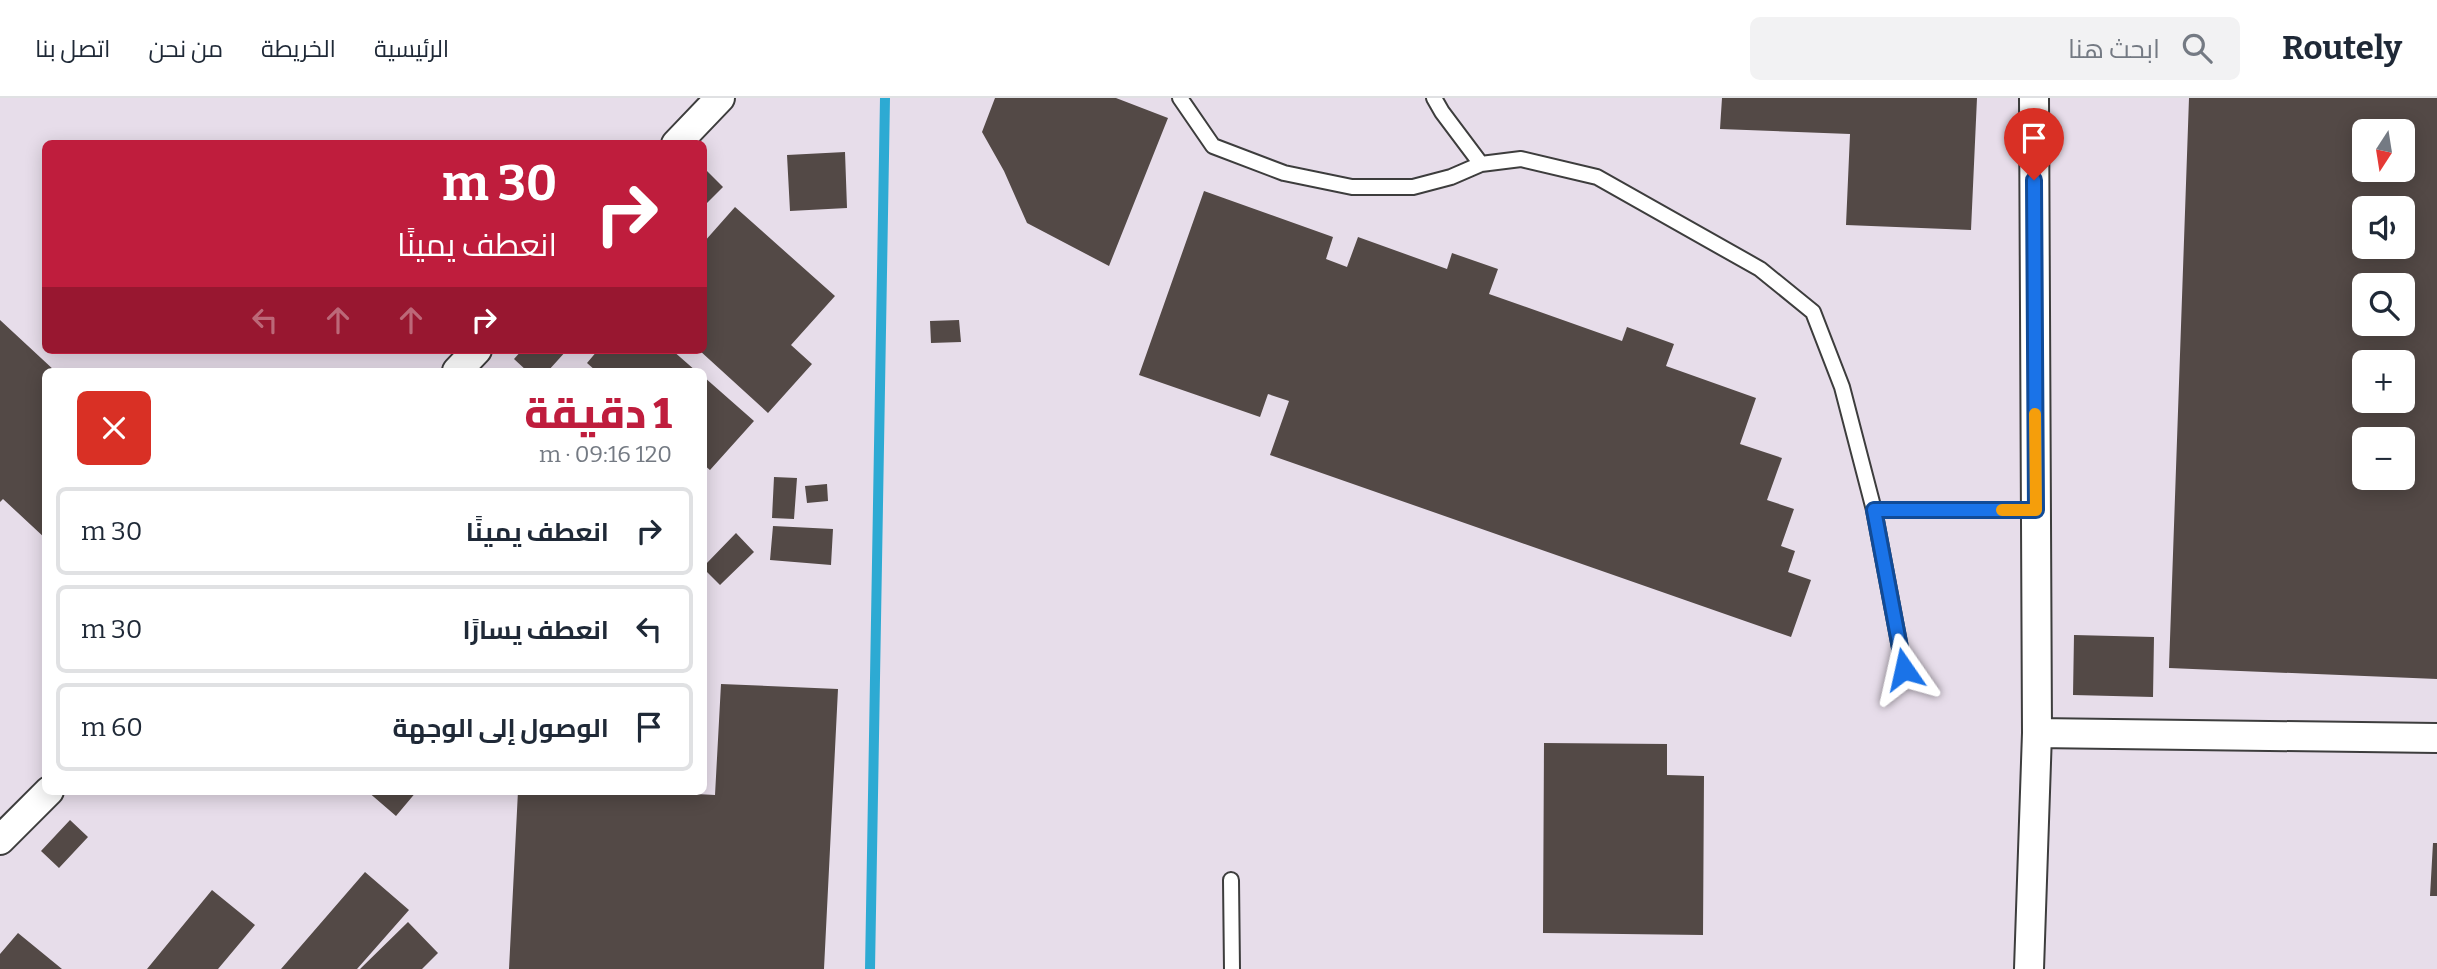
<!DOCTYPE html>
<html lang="ar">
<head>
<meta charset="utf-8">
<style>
  :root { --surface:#fff; --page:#f2f2f3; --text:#1f2937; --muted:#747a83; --line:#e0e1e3; --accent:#bf1d3d }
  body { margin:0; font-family:Bitter,Cairo,serif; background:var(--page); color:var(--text); direction:rtl; height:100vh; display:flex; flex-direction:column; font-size:26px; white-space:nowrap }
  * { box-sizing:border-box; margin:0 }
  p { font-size:23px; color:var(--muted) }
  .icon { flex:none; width:38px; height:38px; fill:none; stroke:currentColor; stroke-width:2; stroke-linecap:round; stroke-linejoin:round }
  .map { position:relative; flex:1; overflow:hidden; direction:ltr }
  .panel { position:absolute; left:42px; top:270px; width:665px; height:427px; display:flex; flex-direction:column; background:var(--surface); border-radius:10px; box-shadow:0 4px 18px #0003; direction:rtl }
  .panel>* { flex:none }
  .hud { position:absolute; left:42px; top:42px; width:665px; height:214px; border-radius:10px; box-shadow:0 4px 18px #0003; direction:rtl; background:#bf1d3d; color:#fff; overflow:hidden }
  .needle { width:46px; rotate:192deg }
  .controls { position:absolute; left:2352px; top:21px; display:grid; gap:14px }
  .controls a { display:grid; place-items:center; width:63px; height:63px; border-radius:10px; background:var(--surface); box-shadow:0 4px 18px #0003; font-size:35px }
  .pin { position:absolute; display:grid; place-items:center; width:60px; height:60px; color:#fff; margin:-72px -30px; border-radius:50% 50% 50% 0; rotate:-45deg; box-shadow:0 0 7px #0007 }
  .pin .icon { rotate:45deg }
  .me { position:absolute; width:77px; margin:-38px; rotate:349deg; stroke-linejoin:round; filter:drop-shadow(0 0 5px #0008) }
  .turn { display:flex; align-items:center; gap:24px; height:147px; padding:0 35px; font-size:32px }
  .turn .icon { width:91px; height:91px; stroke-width:2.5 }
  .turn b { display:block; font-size:49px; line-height:60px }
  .lanes { display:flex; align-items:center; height:66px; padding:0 35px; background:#0003; justify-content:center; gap:35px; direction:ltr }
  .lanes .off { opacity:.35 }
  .round { display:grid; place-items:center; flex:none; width:74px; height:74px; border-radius:10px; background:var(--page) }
  .headline { display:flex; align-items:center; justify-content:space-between; height:119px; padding:0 35px }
  h1 { font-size:42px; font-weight:800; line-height:52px; color:var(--accent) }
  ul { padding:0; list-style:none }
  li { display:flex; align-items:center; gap:21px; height:88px; margin:0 14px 10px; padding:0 21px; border:4px solid var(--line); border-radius:10px }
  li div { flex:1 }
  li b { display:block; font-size:26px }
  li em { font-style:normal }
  header { display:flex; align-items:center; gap:42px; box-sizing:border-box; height:98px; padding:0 35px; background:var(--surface); border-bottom:2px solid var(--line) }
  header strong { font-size:33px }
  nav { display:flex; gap:38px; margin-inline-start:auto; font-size:24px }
  .search { width:490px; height:63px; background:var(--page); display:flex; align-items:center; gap:18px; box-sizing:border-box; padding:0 24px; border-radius:10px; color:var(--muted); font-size:26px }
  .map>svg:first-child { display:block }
</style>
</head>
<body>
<header>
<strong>Routely</strong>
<div class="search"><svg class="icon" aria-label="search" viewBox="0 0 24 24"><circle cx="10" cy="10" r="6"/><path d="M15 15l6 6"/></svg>ابحث هنا</div>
<nav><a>الرئيسية</a><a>الخريطة</a><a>من نحن</a><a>اتصل بنا</a></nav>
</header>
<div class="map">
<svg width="2437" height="871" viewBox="0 0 2437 871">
  <rect width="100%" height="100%" fill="#fff7e7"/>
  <!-- industrial -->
  <path fill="#e7ddea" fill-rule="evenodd" d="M0 0H2437V871H0ZM2364 33H2403V72H2364ZM46 46H704V252H46ZM2364 110H2403V149H2364ZM2364 187H2403V226H2364ZM2364 264H2403V303H2364ZM46 273H704V693H46ZM2364 341H2403V380H2364Z"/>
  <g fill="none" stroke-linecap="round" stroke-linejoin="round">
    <!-- stream -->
    <path stroke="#2daad3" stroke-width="10" d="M870 871 885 0"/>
  </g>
  <!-- building -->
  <path fill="#534946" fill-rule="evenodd" d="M995 0H1116L1168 20 1109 168 1027 125 1004 73 982 34Z
    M1722 0H1977L1971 132 1846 127 1850 36 1720 31Z
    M2189 0H2437V581L2169 570ZM2364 33H2403V72H2364ZM2364 110H2403V149H2364ZM2364 187H2403V226H2364ZM2364 264H2403V303H2364ZM2364 341H2403V380H2364Z
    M845 54 847 110 790 113 787 57Z
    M704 70 723 89 704 108Z
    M1204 93 1333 139 1326 161 1347 169 1358 139 1447 171 1452 155 1498 171 1489 196 1622 243 1627 229 1674 246 1666 268 1756 300 1740 346 1782 360 1767 402 1794 411 1781 448 1795 453 1788 474 1811 482 1791 539 1270 357 1289 303 1268 296 1260 319 1139 277Z
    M735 109 835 198 791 247 812 266 768 315 699 252H704V144Z
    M0 222 55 273H46V441L3 401 0 404Z
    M959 222 961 244 931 245 930 223Z
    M522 252H567L548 273H527L514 261Z
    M598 252H672L696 273H596L587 265Z
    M704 279 754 323 710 372 704 367Z
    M774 379 797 380 794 421 772 420Z
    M827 386 828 403 807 405 805 388Z
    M773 428 833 431 831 467 770 462Z
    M736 435 754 454 720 487 704 471V468Z
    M2074 537 2154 539 2153 599 2073 597Z
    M721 586 838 591 824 871H509L518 693H637L715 697Z
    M1544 645 1667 646V677L1704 678 1703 837 1543 835Z
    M367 693H417L396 718Z
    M70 722 88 739 59 770 41 753Z
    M2433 745H2437V798H2430Z
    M365 774 409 812 357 871H281Z
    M212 792 255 827 218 871H147Z
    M408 824 438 855 422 871H360Z
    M18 835 62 871H0V856Z"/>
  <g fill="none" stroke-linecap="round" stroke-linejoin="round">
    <defs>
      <path id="service" d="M1180 0 1213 48 1284 75 1352 89H1413L1451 79 1481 66 1521 61 1597 79 1760 171 1813 214 1842 289 1874 412 1904 571
        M1434 0 1442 14 1481 66
        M1874 412H2036
        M1231 782 1232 871"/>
      <path id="minor" d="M676 46 720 0
        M457 273 477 252
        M2037 635 2437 640
        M0 742 49 693
        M2029 871 2037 635 2034 0"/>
    </defs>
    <!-- service casing -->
    <use href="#service" stroke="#3d3d3d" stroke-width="18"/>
    <!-- minor casing -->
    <use href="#minor" stroke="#3d3d3d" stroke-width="32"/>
    <!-- service -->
    <use href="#service" stroke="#fff" stroke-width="14"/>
    <!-- minor -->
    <use href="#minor" stroke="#fff" stroke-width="28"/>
  </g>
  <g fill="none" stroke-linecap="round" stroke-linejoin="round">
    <defs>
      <path id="route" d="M1904 571 1874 412H2036L2034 82"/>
    </defs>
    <!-- route casing -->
    <use href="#route" stroke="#114b97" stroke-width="18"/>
    <!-- route -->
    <use href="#route" stroke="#1a73e8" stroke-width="12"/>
    <!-- slow -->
    <path stroke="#f59e0b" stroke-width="12" d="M2002 412H2036L2035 316"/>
  </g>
</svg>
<div class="controls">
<a><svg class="needle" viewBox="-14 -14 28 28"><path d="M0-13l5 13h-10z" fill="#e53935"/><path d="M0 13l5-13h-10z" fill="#747a83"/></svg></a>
<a><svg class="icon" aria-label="sound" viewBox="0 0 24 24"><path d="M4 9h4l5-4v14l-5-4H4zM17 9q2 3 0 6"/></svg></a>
<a><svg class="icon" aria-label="search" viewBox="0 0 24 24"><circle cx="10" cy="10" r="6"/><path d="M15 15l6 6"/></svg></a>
<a>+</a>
<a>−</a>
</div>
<div class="pin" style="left:2034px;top:82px;background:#d93025"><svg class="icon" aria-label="arrive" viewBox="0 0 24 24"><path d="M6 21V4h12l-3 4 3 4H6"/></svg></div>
<svg class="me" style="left:1904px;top:571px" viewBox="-20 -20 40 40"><path d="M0-17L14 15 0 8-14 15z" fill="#1a73e8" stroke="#fff" stroke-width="4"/></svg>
<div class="hud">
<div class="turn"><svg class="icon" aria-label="right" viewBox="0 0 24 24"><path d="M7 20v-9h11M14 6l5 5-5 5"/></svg><div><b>30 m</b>انعطف يمينًا</div></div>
<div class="lanes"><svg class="icon off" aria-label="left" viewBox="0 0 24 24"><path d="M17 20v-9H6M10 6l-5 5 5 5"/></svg><svg class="icon off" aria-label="ahead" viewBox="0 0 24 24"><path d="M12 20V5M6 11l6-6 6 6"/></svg><svg class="icon off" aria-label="ahead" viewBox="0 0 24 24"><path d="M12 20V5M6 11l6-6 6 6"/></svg><svg class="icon" aria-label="right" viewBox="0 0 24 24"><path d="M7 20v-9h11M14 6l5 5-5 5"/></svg></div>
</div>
<section class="panel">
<div class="headline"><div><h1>1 دقيقة</h1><p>120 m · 09:16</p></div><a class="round" style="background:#d93025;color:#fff"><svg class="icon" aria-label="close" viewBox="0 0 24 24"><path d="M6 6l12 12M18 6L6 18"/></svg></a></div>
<ul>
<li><svg class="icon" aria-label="right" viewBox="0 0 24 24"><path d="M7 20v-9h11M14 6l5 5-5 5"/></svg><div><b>انعطف يمينًا</b></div><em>30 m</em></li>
<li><svg class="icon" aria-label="left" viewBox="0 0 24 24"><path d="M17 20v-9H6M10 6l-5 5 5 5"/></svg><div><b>انعطف يسارًا</b></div><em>30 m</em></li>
<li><svg class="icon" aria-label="arrive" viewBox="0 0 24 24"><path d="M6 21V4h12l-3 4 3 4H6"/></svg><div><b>الوصول إلى الوجهة</b></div><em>60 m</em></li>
</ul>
</section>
</div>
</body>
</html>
